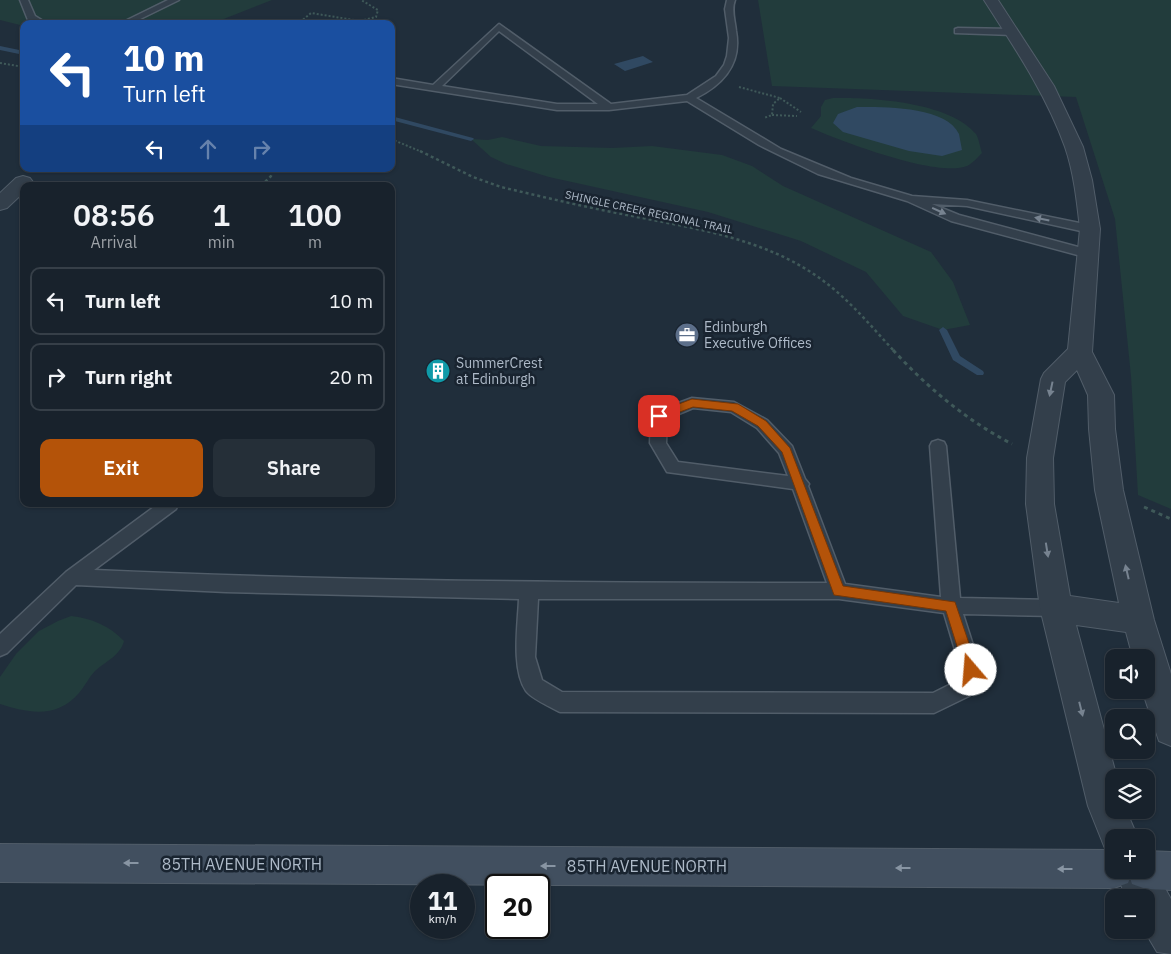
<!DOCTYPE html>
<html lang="en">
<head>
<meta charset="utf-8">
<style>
  :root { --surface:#18222c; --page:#252f38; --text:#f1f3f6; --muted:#9fa4a9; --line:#363f48; --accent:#b45309 }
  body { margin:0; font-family:"IBM Plex Sans",sans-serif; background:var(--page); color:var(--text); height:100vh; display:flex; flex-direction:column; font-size:19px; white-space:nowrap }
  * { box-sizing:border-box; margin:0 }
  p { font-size:16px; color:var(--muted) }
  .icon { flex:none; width:28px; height:28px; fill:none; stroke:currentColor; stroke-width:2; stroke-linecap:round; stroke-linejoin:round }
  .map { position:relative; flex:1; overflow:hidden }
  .side { position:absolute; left:20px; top:182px; width:375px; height:325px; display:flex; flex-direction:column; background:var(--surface); border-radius:10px; box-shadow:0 1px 4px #0004,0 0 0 1px var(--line) }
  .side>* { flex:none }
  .top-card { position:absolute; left:20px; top:20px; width:375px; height:152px; border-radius:10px; box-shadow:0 1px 4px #0004,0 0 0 1px var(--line); background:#1a4fa0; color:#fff; overflow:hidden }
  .fabs { position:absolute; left:1105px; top:649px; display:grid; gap:10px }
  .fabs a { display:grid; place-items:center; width:50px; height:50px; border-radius:10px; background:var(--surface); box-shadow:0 1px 4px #0004,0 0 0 1px var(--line); font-size:25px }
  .speed { position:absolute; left:410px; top:874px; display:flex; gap:10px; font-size:25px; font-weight:700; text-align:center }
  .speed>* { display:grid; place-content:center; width:65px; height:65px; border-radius:50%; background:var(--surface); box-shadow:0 1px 4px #0004,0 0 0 1px var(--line); line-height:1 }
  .speed small { font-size:12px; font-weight:400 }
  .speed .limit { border:2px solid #111; border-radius:8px; background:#fff; color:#111 }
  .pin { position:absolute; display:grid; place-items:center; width:42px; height:42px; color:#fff; margin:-21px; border-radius:10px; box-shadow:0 2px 8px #0006 }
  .me { position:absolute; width:55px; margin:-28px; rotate:342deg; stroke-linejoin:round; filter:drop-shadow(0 0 4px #0008) }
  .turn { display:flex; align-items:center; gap:18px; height:105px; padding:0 20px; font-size:22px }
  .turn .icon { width:65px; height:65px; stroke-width:2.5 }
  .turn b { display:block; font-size:35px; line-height:42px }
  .lanes { display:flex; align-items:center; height:48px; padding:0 20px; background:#0003; justify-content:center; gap:25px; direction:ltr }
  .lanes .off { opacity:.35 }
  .eta { display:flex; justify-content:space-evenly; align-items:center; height:85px; text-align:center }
  .eta b { font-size:30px; font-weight:600; line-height:35px }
  .action { display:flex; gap:10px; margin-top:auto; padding:10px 20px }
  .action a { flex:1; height:58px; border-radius:10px; background:var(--accent); color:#fff; font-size:20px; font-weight:600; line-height:58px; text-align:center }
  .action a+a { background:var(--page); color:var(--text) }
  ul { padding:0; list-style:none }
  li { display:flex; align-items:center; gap:15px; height:68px; margin:0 10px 8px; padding:0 10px; border:2px solid var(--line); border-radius:10px }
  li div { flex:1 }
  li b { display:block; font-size:19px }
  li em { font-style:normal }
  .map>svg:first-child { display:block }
</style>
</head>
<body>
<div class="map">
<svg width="1171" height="954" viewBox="0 0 1171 954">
  <rect width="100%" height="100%" fill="#202e3b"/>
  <!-- green -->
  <path fill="#223c3c" d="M0 0H272L211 24H24V26L0 20Z
    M758 0H1171V509L1138 495 1131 376 1115 219 1076 97 772 86Z
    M833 98C871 97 950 102 976 134 979 139 980 147 982 153 978 157 973 163 967 166 937 178 841 141 811 128L821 116V107L825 100Z
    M502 137 541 146 612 148 652 146 722 155 752 166 783 186 931 252 953 282 970 325 943 330 903 316 866 272 801 241 708 212 549 177 506 164 491 157 471 139 488 140Z
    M71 616C91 618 110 626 124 641 120 656 106 661 95 671 89 677 85 686 79 693 57 719 28 713 0 704V677L16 654 39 631 58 621Z"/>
  <!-- water -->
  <path fill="#304962" d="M643 56 653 62 625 71 614 64Z
    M857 107C884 107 946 106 959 134 960 139 961 145 962 150L942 156 909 151 843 132 833 123 838 114Z"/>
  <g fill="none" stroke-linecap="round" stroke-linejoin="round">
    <!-- stream -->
    <path fill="#304962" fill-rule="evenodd" d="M0 46 24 51V55L0 50Z
      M391 116 473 138 474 139 471 141 391 120Z
      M943 327 947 330 960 356 983 371 984 373 983 375H977L953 360 939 330Z"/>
    <defs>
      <path id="lane" d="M20 0H28L35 16 48 24H37L28 20Z
        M168 0H179L130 24H119Z
        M727 0H735C731 10 735 20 736 31 742 63 724 84 696 98L781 149 851 178 912 196 967 200 1094 226 1096 229 1090 233 967 206 932 204 959 215 1093 251 1095 254 1093 257H1085L951 221 907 201 818 174 759 145 687 101 609 110H557L391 84V78L433 85 499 24 611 104 687 95 716 76 724 65 727 56 729 38 725 9ZM499 31 598 104H557L442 86Z
        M958 28 1013 29 1017 32 1013 35 955 33V29Z
        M692 398 734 402 767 420 792 446 805 479 809 484 808 486 845 584 941 597 930 446 932 442 938 440 944 442 946 446 960 598 1056 600 1063 602 1065 608 1063 614 1056 616 963 614 981 670 969 696 934 713 560 712C552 708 531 698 526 691 511 669 518 625 519 599L226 592 76 585 7 653 0 656V634L66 572 158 504H178L176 509 94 570C339 581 583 583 827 583L793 489 667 472 650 443 651 416 654 412ZM693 408 731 412 757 428 779 453 788 476 678 462 666 443 667 419ZM538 599H839L944 613 961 670 955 682 933 693 562 692 542 680 535 657Z"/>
      <path id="street" d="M984 0H998L1054 86 1083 147 1092 180 1100 229 1092 352 1114 395 1115 429 1123 490 1154 620 1171 674V746L1159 741 1142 690H1146V658H1133L1126 632 1076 625 1117 778H1114V810H1126L1138 838H1114V855L1106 851 1088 806 1040 608 1026 504 1027 458 1041 379 1044 373 1068 349 1080 229C1077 202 1074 173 1065 147 1046 94 1014 47 984 0ZM1077 370 1088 395 1089 429 1095 490 1119 603 1070 596 1054 504 1053 458 1065 382Z
        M23 176 30 178 33 182 30 186H24V192L7 208 0 210V193L16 178Z
        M1147 856 1171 899V954L1157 952 1144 930H1146V898H1127L1114 870H1146Z"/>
      <path id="secondary" d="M0 844 1114 850V870H1146V851L1171 852V890L1146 889 1132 884 1130 878 1128 883 1114 888 0 882Z"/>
    </defs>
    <!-- lane casing -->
    <use href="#lane" stroke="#515d69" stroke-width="3"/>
    <!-- street casing -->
    <use href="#street" stroke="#515d69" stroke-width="2"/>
    <!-- secondary casing -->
    <use href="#secondary" stroke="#515d69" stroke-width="2"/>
    <!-- path-far2 -->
    <path stroke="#3f5959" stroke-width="2" stroke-dasharray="2 2" stroke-linecap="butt" d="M300 22 311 13 360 21 376 17 378 10 361 0
      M0 63 24 67
      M739 87 780 98 773 104 772 115 764 118
      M780 98 801 112
      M772 115 797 116
      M391 139 422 152"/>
    <!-- path-far1 -->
    <path stroke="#3f5959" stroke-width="2.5" stroke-dasharray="3 3" stroke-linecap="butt" d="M420 151 473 177 501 187C543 197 585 207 627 215 692 228 763 238 818 277 847 297 870 325 894 351
      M261 186 271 176 274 169"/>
    <!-- path -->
    <path stroke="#3f5959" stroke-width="3" stroke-dasharray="4 4" stroke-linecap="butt" d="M893 350C928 388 966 420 1012 444
      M1144 507 1171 519"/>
    <!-- lane -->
    <use href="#lane" fill="#333f4b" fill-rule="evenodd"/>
    <!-- street -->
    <use href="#street" fill="#333f4b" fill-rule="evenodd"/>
    <!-- secondary -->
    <use href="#secondary" fill="#414f5f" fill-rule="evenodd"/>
  </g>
  <!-- one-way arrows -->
  <defs><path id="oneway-solid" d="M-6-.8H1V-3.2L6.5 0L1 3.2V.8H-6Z" transform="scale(1.25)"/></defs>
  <g fill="#778390">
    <use href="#oneway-solid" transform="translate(939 211) rotate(24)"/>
    <use href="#oneway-solid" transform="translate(1042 219) rotate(-168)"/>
    <use href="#oneway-solid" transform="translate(1051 389) rotate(102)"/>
    <use href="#oneway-solid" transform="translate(1047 550) rotate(81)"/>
    <use href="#oneway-solid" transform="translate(1127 572) rotate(-103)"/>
    <use href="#oneway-solid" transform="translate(1081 709) rotate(76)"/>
  </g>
  <g fill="#8895a3">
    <use href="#oneway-solid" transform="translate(131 863) rotate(-180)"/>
    <use href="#oneway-solid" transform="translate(548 866) rotate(-180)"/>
    <use href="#oneway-solid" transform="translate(903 868) rotate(-180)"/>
    <use href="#oneway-solid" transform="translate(1065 869) rotate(-180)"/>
  </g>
  <!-- route -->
  <path fill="#b45309" stroke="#753606" d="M692 399 738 404 766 421 790 448 843 586 955 602 978 670 976 675 971 677 966 675 946 611 834 595 782 452 758 426 732 411 693 407 659 420 653 416 655 413Z"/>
  <!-- icons -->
  <defs>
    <symbol id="office-disc" viewBox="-11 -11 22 22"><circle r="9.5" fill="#5c6f8a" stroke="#192430"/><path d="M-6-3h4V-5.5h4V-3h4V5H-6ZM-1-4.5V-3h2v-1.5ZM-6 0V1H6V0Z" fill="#fff"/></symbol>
    <symbol id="building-disc" viewBox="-11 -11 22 22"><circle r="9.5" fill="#0f9aa8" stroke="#192430"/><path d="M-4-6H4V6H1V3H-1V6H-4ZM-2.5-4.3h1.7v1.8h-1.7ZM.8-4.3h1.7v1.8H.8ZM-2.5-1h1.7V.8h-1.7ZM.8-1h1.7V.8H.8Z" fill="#fff"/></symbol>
  </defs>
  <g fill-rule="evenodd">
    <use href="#office-disc" x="673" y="321" width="28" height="28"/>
    <use href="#building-disc" x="424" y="357" width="28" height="28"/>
  </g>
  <g text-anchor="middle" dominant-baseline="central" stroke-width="5" stroke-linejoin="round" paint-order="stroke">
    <!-- far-street labels -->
    <g font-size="11" fill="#aebac8" stroke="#192430">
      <text transform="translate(649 212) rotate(12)">SHINGLE CREEK REGIONAL TRAIL</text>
    </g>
    <!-- poi labels -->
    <g font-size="14" fill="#aebac8" stroke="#192430" text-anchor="start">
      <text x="704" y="327">Edinburgh<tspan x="704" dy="16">Executive Offices</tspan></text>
      <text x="456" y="363">SummerCrest<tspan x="456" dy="16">at Edinburgh</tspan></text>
    </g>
    <!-- near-street labels -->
    <g font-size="16" fill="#aebac8" stroke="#192430">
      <text x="242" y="864">85TH AVENUE NORTH</text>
      <text x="647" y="866">85TH AVENUE NORTH</text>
    </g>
  </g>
</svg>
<div class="fabs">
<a><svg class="icon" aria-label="sound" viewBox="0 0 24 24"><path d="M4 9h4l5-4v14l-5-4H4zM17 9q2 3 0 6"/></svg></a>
<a><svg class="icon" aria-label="search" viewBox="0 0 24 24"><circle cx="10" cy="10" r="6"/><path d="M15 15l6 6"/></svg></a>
<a><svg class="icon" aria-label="layers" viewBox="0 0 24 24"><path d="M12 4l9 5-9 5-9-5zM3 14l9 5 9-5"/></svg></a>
<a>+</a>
<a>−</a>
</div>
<div class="speed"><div>11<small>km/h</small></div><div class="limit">20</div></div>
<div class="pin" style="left:659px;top:416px;background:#d93025"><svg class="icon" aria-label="arrive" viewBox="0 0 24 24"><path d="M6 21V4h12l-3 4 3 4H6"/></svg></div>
<svg class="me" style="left:971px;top:670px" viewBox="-20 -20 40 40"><circle r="19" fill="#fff"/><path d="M0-13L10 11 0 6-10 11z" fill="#b45309"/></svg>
<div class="top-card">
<div class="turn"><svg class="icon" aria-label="left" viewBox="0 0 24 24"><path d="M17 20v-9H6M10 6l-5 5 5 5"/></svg><div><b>10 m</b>Turn left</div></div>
<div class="lanes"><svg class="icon" aria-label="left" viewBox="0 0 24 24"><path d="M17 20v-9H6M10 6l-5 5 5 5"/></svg><svg class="icon off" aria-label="ahead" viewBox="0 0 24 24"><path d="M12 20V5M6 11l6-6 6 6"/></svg><svg class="icon off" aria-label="right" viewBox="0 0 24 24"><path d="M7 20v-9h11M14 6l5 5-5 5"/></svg></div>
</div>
<section class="side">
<div class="eta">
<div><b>08:56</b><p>Arrival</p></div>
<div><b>1</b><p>min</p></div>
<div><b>100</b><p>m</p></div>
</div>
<ul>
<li><svg class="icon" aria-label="left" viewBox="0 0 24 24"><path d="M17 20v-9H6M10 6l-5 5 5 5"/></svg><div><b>Turn left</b></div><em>10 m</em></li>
<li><svg class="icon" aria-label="right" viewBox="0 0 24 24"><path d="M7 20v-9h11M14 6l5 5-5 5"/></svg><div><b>Turn right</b></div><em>20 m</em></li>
</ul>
<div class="action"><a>Exit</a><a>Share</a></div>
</section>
</div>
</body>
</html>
